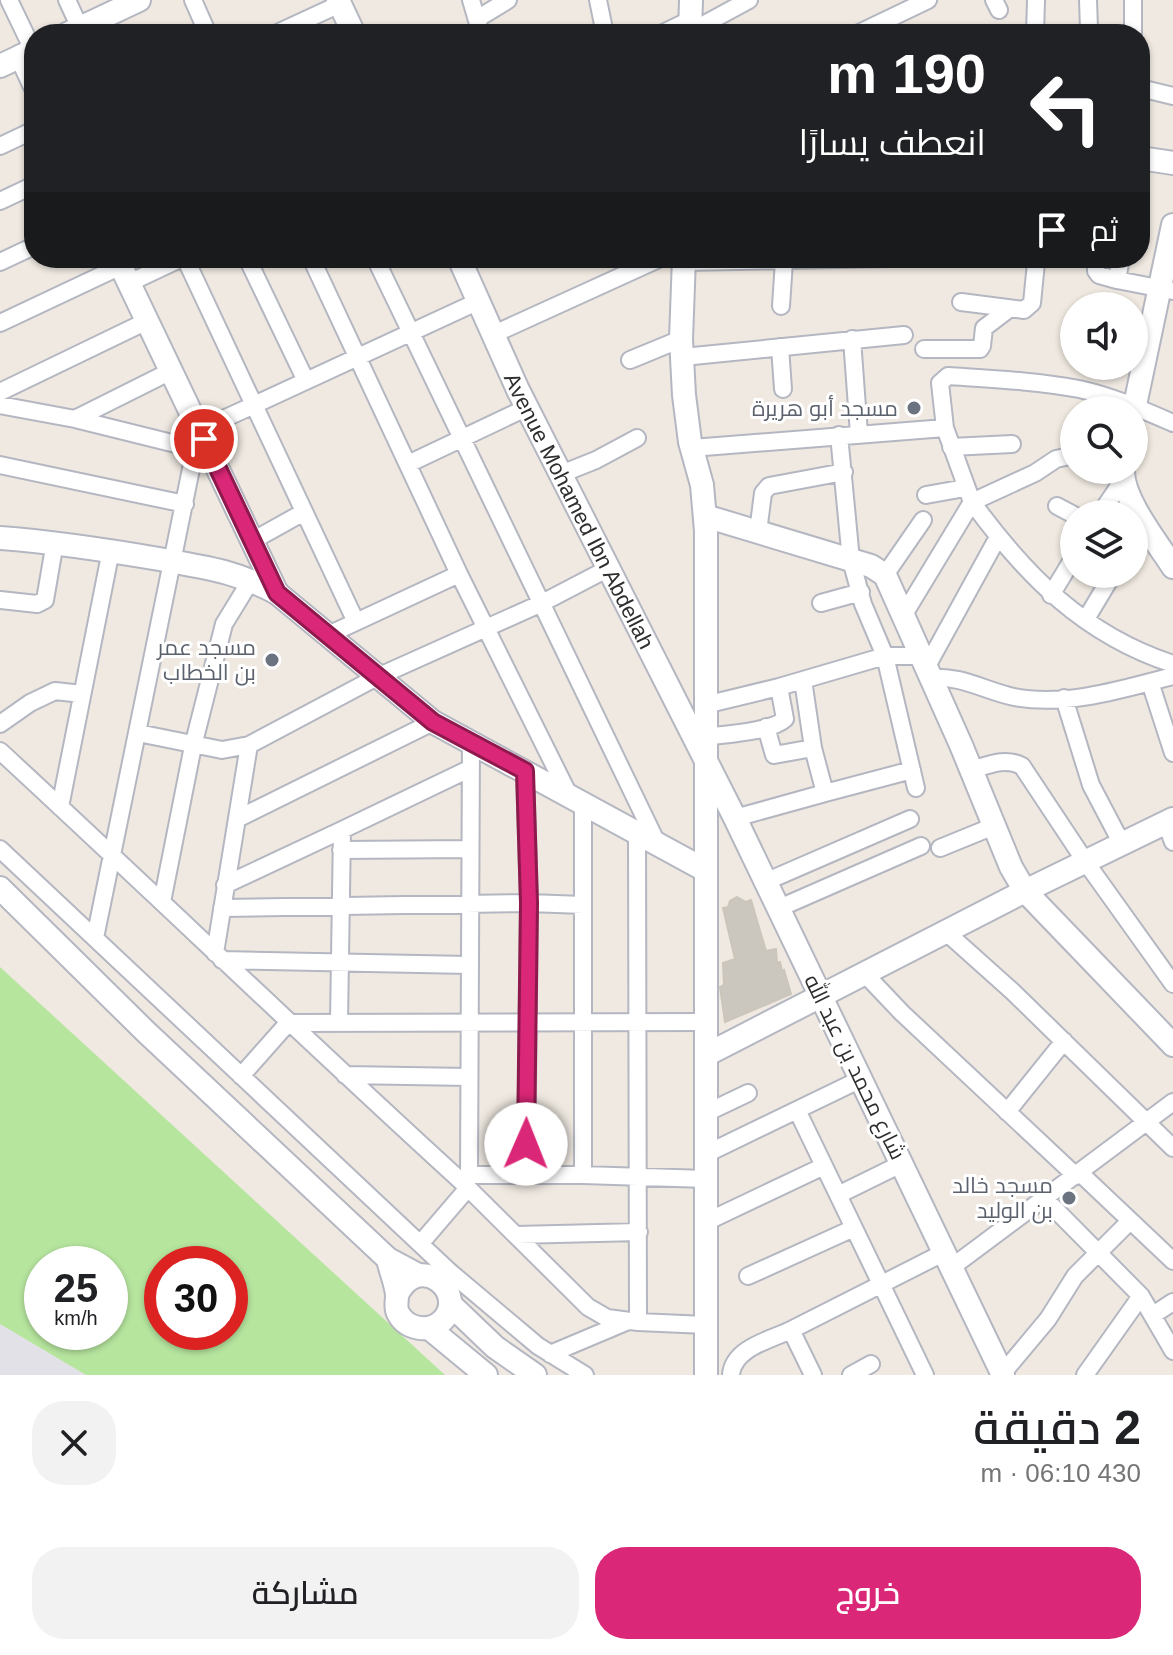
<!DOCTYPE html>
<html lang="ar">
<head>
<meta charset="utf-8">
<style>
  :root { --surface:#fff; --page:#f2f2f2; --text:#202124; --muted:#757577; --accent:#db2777 }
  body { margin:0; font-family:Helvetica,Cairo,sans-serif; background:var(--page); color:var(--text); direction:rtl; height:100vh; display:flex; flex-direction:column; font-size:30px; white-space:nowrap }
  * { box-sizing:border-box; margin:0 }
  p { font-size:26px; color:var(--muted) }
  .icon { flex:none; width:44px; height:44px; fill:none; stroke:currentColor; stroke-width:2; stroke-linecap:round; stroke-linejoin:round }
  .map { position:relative; height:1375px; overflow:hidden; direction:ltr }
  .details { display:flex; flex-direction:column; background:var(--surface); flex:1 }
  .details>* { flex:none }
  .guide { position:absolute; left:24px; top:24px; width:1126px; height:244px; border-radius:32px; box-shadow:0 2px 6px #0004; direction:rtl; background:#202124; color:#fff; overflow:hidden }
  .controls { position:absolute; left:1060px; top:292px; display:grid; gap:16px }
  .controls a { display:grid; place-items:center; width:88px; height:88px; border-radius:50%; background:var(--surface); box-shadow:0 2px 6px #0004; font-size:40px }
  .speed { position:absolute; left:24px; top:1246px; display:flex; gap:16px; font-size:40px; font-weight:700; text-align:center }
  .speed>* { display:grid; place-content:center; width:104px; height:104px; border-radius:50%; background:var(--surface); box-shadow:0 2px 6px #0004; line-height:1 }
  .speed small { font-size:20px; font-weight:400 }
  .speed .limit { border:12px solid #d22; background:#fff; color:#111 }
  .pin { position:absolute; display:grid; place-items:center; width:68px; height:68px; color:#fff; margin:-34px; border:4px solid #fff; border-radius:50%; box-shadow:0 2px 8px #0007 }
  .me { position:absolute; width:88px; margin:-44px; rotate:1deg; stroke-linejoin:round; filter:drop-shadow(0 0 6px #0008) }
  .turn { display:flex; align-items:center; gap:28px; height:168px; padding:0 32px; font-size:36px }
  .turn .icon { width:104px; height:104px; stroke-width:2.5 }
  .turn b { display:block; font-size:56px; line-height:68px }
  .then { display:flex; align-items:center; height:76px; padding:0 32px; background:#0003; gap:16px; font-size:30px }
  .round { display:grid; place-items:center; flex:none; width:84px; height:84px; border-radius:32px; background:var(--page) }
  .summary { display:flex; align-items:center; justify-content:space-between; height:136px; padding:0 32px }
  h1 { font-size:48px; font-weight:600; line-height:60px }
  .cta { display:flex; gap:16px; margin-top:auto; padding:16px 32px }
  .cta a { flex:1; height:92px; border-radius:32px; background:var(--accent); color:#fff; font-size:32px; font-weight:600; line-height:92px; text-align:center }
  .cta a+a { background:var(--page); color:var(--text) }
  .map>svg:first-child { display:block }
</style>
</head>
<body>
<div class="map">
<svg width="1173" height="1375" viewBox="0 0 1173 1375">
  <rect width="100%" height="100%" fill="#efe9e1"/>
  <!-- industrial -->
  <path fill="#e3e1e8" d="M0 1324 86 1375H0Z"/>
  <!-- green -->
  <path fill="#b6e59e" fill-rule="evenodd" d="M0 967 445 1375H86L0 1324ZM42 1264H110V1332H42ZM162 1264H230V1332H162Z"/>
  <!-- building -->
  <path fill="#cbc7bf" stroke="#cbc5ba" stroke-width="2" d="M737 897 746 902 751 900 766 951 776 949 777 963 780 962 782 971 784 970 791 994 725 1022 720 987 724 985 723 963 735 959 723 908 728 907 730 901Z"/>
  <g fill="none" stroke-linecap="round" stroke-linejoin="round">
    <defs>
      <path id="street" d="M9 0 33 50
        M67 0 80 28
        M193 0 208 34
        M471 0 481 34
        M598 0 605 34
        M994 0 999 10
        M1088 0 1089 29
        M1133 0V34
        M477 19 508 0
        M690 32 749 0
        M275 34 340 4
        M661 34 690 20
        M857 34 928 0
        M1035 34 1036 0
        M1140 88 1173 96
        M0 146 34 130
        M0 201 34 185
        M247 258 306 381
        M311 258 459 574 569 795
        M375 258 657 843
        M1096 258V271L1099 275 1117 280 1121 258
        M0 262 34 246
        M683 262 891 258
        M1117 280 1173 291
        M129 283 182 258
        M961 302 1024 310 1032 303 1036 263 1030 258
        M781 306 784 261
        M0 323 121 266
        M494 334 661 258
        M852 339 859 434
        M780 347 783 389
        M924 349H980L982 346 984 328 1009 309
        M683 357 904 335
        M630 360 681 339
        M0 392 147 321
        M0 405 75 419 196 449
        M75 419 171 371
        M839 435 851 560 863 604 885 656H921
        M951 447 1012 444
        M692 448 945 428
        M1074 455 1056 459 1035 473 972 502 945 428 940 383 948 376C992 379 1036 381 1079 389 1112 396 1143 410 1173 423
        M408 464 528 407
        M0 465 185 504
        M561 474 596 460 637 438
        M926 495 965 488
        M1057 506 1074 515
        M1100 514 1123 480
        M758 532 763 493 769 486 844 472
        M252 541 304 512
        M885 575 923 520
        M1051 595 1074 557
        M0 600 37 604 45 600 55 542
        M821 603 861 592
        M903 616 972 502C1026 576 1084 635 1173 664
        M1086 619 1113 574
        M356 622 254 405 479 301
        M328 635 459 574
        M926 668 998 537
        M931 678C960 675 986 691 1014 697 1066 707 1123 689 1173 676
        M803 680 813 748
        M1150 682 1173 753
        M779 687 885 656 916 788
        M1064 698 1091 785 1122 844
        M0 724 30 703 55 691 82 694
        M138 733 222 750 249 745
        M705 737C725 734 771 732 785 719L779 687 705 705
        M471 742 469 1175H526
        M0 751C155 894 306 1040 462 1182
        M971 770C988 765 1006 757 1022 766L1085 861 1173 984
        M525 771 529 903 526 1175H583
        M825 793 912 770
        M583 804V1175L706 1179
        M60 807 111 550
        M239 818 433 722
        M735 818 825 793 813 748 774 755 766 727
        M1166 823 1173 842
        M637 831 638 1322 706 1325
        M940 848 994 826
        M0 849 450 1272 538 1346 585 1375
        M341 850 469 849
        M765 882 910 819
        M225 885 342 830
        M162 902 193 746 224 624 251 580
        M222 908 529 903 583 905
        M777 909 921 846
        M946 932 1012 991 1173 1148
        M95 938 199 430 254 405 185 258
        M215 953 249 745 377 677 542 603 609 568
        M222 960 469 965
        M864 973 902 1013 1076 1176
        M339 1022 342 830 469 769
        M345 1075 469 1077
        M241 1076 288 1023 706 1022
        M797 1110 925 1375
        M1007 1112 1064 1041
        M706 1113 748 1093
        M706 1154 861 1079
        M1080 1173 1173 1261
        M469 1175 462 1182 588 1307 607 1318 638 1322
        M838 1195 903 1163
        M1045 1199 1141 1296 1173 1351
        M706 1222 824 1166
        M516 1235 639 1232
        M420 1244 468 1188
        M952 1267 1173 1102
        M748 1276 854 1228
        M1153 1315 1173 1302
        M791 1330 945 1252
        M550 1354 626 1322
        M1002 1374 1048 1319 1075 1276 1130 1221
        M731 1375C733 1348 770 1340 791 1330L813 1375
        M851 1375 871 1364
        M1085 1375 1141 1296"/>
      <g id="secondary">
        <path d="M338 0 354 34"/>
        <path d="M67 34 139 0"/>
        <path d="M690 34 691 0"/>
        <path d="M21 56 34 84"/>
        <path d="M0 66 34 50"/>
        <path d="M1140 158 1173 163"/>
        <path d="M117 258 277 593"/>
        <path id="s1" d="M459 258 518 390 735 818 1003 1375"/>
        <path d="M684 258 681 339 684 395 690 442 702 485 706 531V1375"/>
        <path d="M1134 410 1173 225"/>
        <path d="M1123 470C1122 499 1157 542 1173 567"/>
        <path d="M705 516 871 566 885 575 961 745 1011 867 1025 891 1173 1045"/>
        <path d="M0 538C54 542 106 550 159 559 206 568 233 570 277 593L433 722 705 870"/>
        <path d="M0 888 145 1031 388 1259 418 1275"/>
        <path d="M706 1055 1025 891 1173 819"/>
        <path d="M388 1259C390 1270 396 1283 397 1295 397 1302 395 1307 398 1313 406 1329 428 1333 441 1322 471 1294 419 1249 397 1295"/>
        <path d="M450 1304 495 1347 535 1375"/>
        <path d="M429 1328 486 1375"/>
      </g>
    </defs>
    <!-- street casing -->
    <use href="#street" stroke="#b4b7c1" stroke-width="20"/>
    <!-- secondary casing -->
    <use href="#secondary" stroke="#b4b7c1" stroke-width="26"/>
    <!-- street -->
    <use href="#street" stroke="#fff" stroke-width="16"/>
    <!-- secondary -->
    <use href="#secondary" stroke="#fff" stroke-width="22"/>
  </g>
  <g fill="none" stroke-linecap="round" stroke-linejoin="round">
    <defs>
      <path id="route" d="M204 439 277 593 433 722 525 771 529 903 526 1144"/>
    </defs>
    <!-- route casing -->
    <use href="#route" stroke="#8e194d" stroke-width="20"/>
    <!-- route -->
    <use href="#route" stroke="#db2777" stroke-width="14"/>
  </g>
  <!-- markers -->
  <g fill="#6b7280" stroke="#fff" stroke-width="3">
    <circle cx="914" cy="408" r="8"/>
    <circle cx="272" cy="660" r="8"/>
    <circle cx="1069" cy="1198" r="8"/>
  </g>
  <g text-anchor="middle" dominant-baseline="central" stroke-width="6" stroke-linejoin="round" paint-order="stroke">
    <!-- worship labels -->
    <g font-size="22" fill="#5b616d" stroke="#fff" text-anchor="end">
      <text x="898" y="408">مسجد أبو هريرة</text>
      <text x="256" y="647">مسجد عمر<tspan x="256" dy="25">بن الخطاب</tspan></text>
      <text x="1053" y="1185">مسجد خالد<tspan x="1053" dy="25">بن الوليد</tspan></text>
    </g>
    <!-- street labels -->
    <g font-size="22" fill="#2e2e2e" stroke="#fff">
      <text stroke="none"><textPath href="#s1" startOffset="280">Avenue Mohamed Ibn Abdellah</textPath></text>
      <text transform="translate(855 1067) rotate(64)">شارع محمد بن عبد الله</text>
    </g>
  </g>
</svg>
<div class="controls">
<a><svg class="icon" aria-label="sound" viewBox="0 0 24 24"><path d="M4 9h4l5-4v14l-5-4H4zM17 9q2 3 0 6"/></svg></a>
<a><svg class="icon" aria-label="search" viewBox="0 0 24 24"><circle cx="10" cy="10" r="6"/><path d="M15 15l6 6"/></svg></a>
<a><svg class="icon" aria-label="layers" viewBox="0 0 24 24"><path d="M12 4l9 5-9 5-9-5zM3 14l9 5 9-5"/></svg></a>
</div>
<div class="speed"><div>25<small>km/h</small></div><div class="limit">30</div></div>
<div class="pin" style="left:204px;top:439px;background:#d93025"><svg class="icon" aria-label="arrive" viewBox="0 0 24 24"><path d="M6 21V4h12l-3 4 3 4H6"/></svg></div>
<svg class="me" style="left:526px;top:1144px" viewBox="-20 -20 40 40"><circle r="19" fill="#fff"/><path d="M0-13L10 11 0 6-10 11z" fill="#db2777"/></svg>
<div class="guide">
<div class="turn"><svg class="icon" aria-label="left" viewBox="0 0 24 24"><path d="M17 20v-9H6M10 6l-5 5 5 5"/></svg><div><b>190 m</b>انعطف يسارًا</div></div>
<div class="then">ثم<svg class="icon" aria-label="arrive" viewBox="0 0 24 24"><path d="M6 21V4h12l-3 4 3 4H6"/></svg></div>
</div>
</div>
<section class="details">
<div class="summary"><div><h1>2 دقيقة</h1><p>430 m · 06:10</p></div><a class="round"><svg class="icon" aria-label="close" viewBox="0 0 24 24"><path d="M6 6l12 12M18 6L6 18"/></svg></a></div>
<div class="cta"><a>خروج</a><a>مشاركة</a></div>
</section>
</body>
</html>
